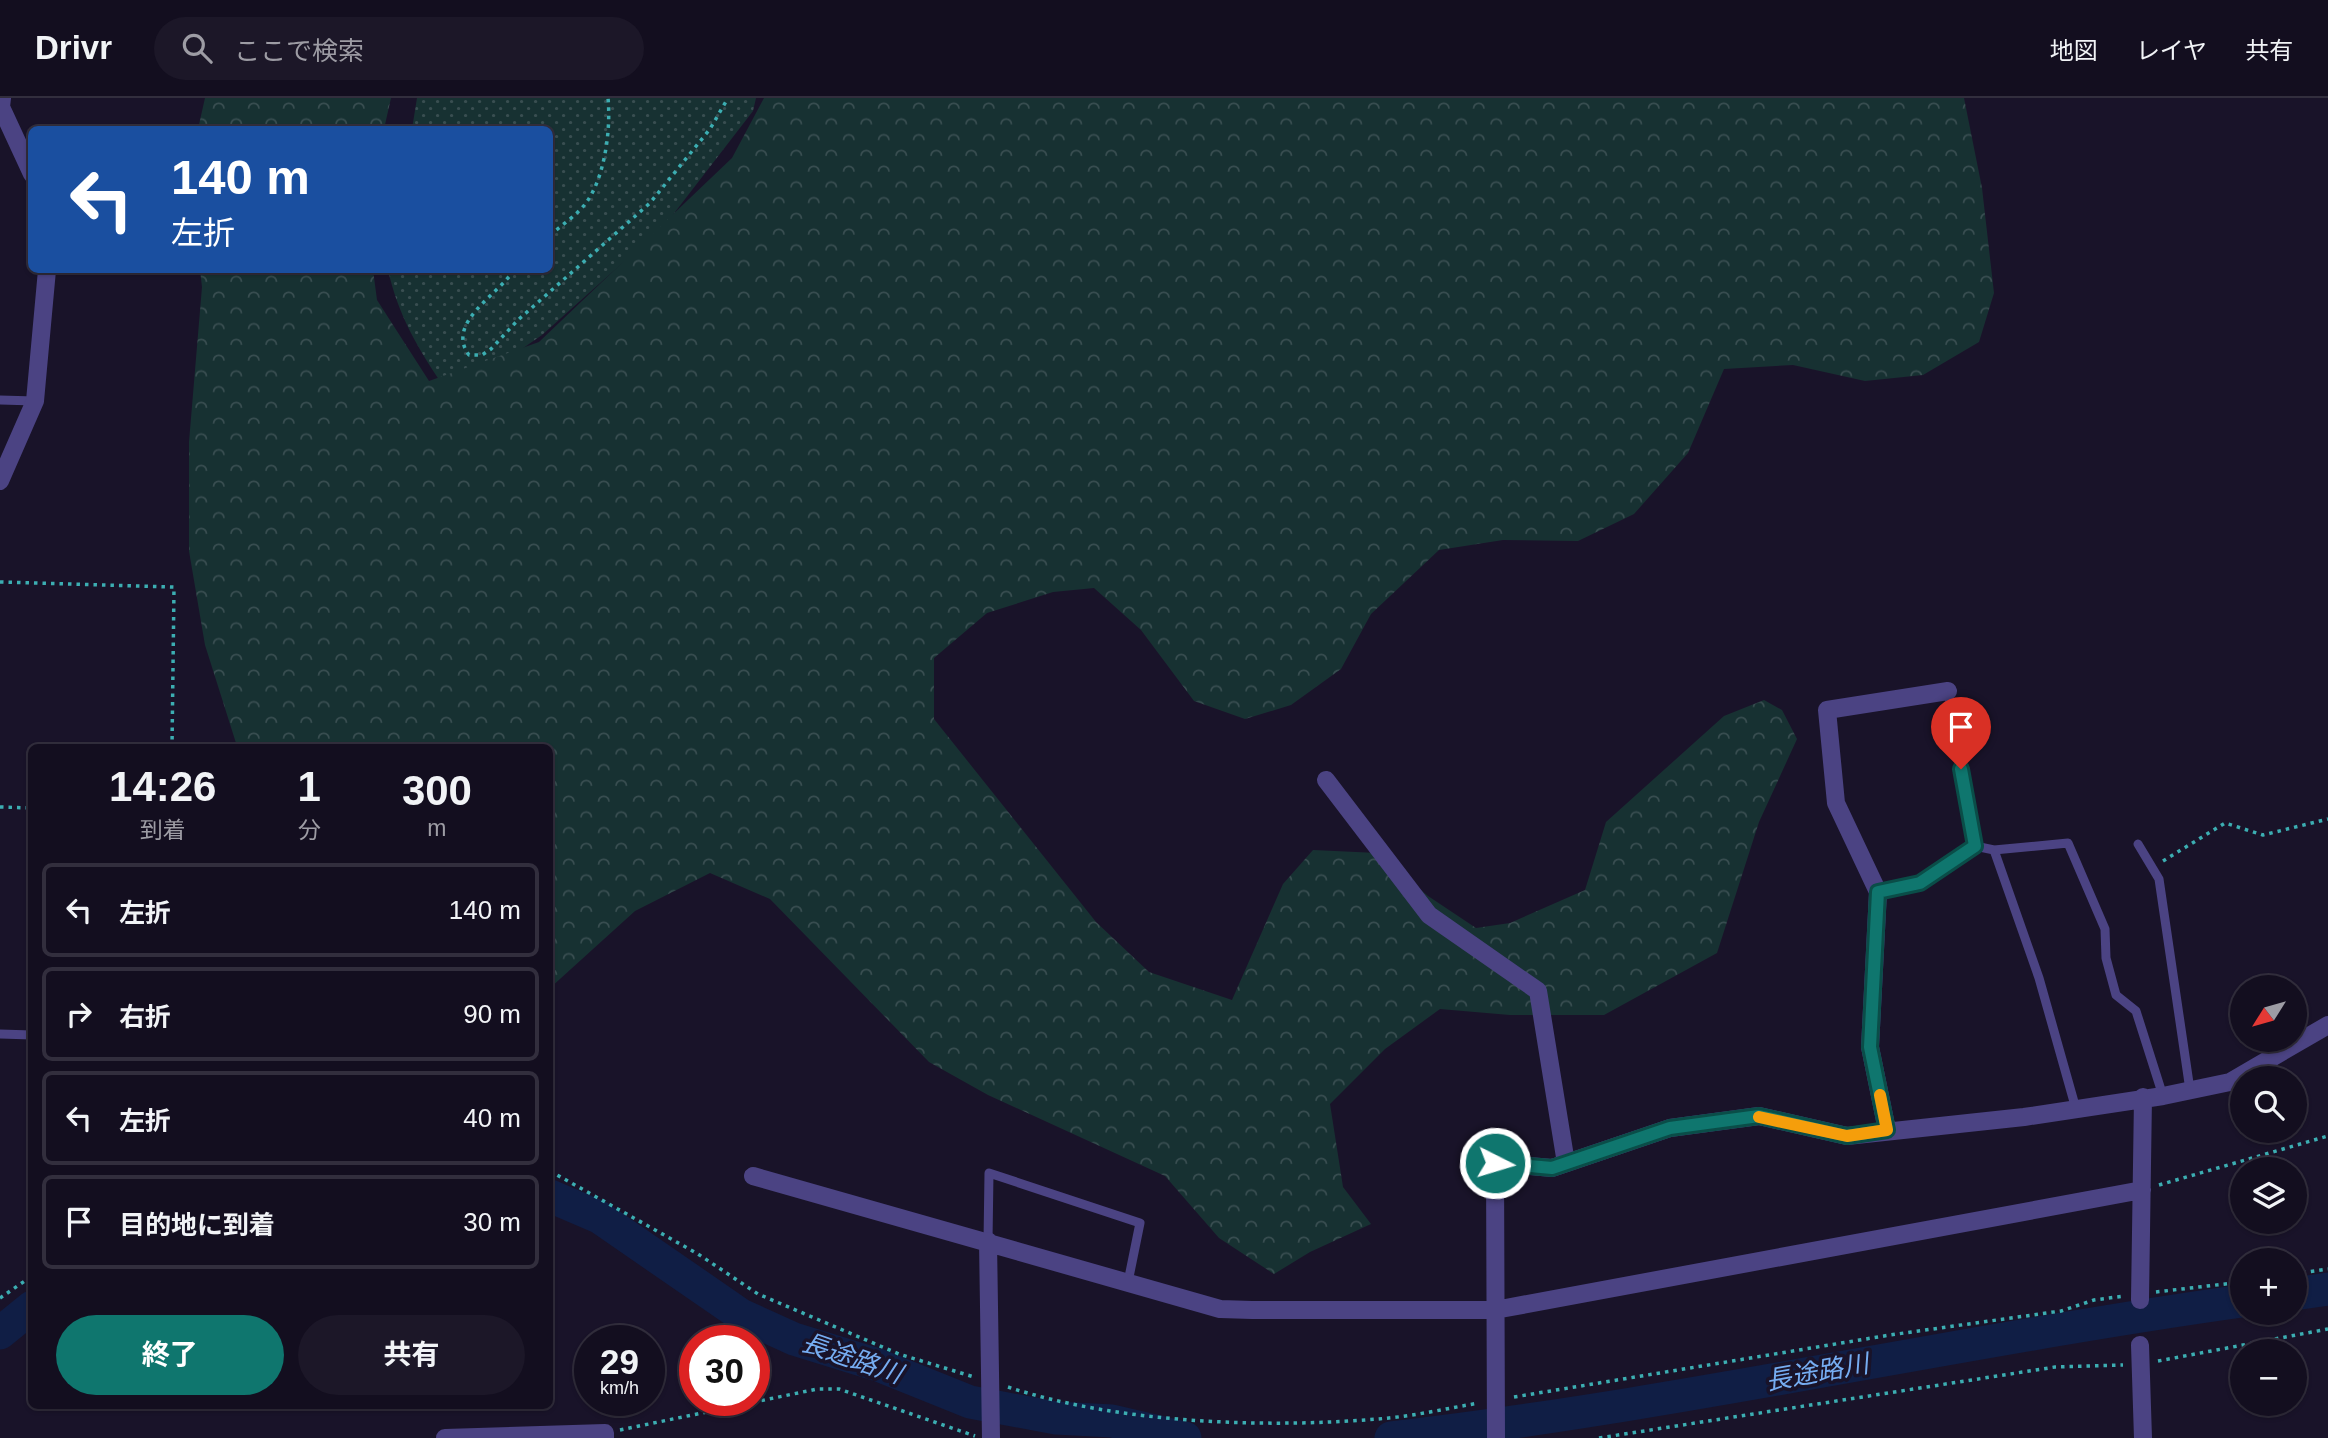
<!DOCTYPE html>
<html lang="ja">
<head>
<meta charset="utf-8">
<style>
  :root { --surface:#130e1f; --page:#1c1728; --text:#f1f3f6; --muted:#9d9ca4; --line:#322e3d; --accent:#0f766e }
  body { margin:0; font-family:Arial,"Noto Sans JP",sans-serif; background:var(--page); color:var(--text); height:100vh; display:flex; flex-direction:column; font-size:26px; white-space:nowrap }
  * { box-sizing:border-box; margin:0 }
  p { font-size:23px; color:var(--muted) }
  .icon { flex:none; width:38px; height:38px; fill:none; stroke:currentColor; stroke-width:2; stroke-linecap:round; stroke-linejoin:round }
  .map { position:relative; flex:1; overflow:hidden }
  .panel { position:absolute; left:28px; top:646px; width:525px; height:665px; display:flex; flex-direction:column; background:var(--surface); border-radius:10px; box-shadow:0 2px 5px #0004,0 0 0 2px var(--line) }
  .panel>* { flex:none }
  .top-card { position:absolute; left:28px; top:28px; width:525px; height:147px; border-radius:10px; box-shadow:0 2px 5px #0004,0 0 0 2px var(--line); background:#1a4fa0; color:#fff; overflow:hidden }
  .needle { width:46px; rotate:233deg }
  .fabs { position:absolute; left:2230px; top:877px; display:grid; gap:14px }
  .fabs a { display:grid; place-items:center; width:77px; height:77px; border-radius:50%; background:var(--surface); box-shadow:0 2px 5px #0004,0 0 0 2px var(--line); font-size:35px }
  .speed { position:absolute; left:574px; top:1227px; display:flex; gap:14px; font-size:35px; font-weight:700; text-align:center }
  .speed>* { display:grid; place-content:center; width:91px; height:91px; border-radius:50%; background:var(--surface); box-shadow:0 2px 5px #0004,0 0 0 2px var(--line); line-height:1 }
  .speed small { font-size:18px; font-weight:400 }
  .speed .limit { border:10px solid #d22; background:#fff; color:#111 }
  .pin { position:absolute; display:grid; place-items:center; width:60px; height:60px; color:#fff; margin:-72px -30px; border-radius:50% 50% 50% 0; rotate:-45deg; box-shadow:0 0 7px #0007 }
  .pin .icon { rotate:45deg }
  .me { position:absolute; width:77px; margin:-38px; rotate:95deg; stroke-linejoin:round; filter:drop-shadow(0 0 5px #0008) }
  .turn { display:flex; align-items:center; gap:24px; height:147px; padding:0 28px; font-size:32px }
  .turn .icon { width:91px; height:91px; stroke-width:2.5 }
  .turn b { display:block; font-size:49px; line-height:60px }
  .eta { display:flex; justify-content:space-evenly; align-items:center; height:119px; text-align:center }
  .eta b { font-size:42px; font-weight:700; line-height:49px }
  .primary-button { display:flex; gap:14px; margin-top:auto; padding:14px 28px }
  .primary-button a { flex:1; height:80px; border-radius:42px; background:var(--accent); color:#fff; font-size:28px; font-weight:700; line-height:80px; text-align:center }
  .primary-button a+a { background:var(--page); color:var(--text) }
  ul { padding:0; list-style:none }
  li { display:flex; align-items:center; gap:21px; height:94px; margin:0 14px 10px; padding:0 14px; border:4px solid var(--line); border-radius:10px }
  li div { flex:1 }
  li b { display:block; font-size:26px }
  li em { font-style:normal }
  header { display:flex; align-items:center; gap:42px; box-sizing:border-box; height:98px; padding:0 35px; background:var(--surface); border-bottom:2px solid var(--line) }
  header strong { font-size:33px }
  nav { display:flex; gap:38px; margin-inline-start:auto; font-size:24px }
  .search { width:490px; height:63px; background:var(--page); display:flex; align-items:center; gap:18px; box-sizing:border-box; padding:0 24px; border-radius:38px; color:var(--muted); font-size:26px }
  .map>svg:first-child { display:block }
</style>
</head>
<body>
<header>
<strong>Drivr</strong>
<div class="search"><svg class="icon" aria-label="search" viewBox="0 0 24 24"><circle cx="10" cy="10" r="6"/><path d="M15 15l6 6"/></svg>ここで検索</div>
<nav><a>地図</a><a>レイヤ</a><a>共有</a></nav>
</header>
<div class="map">
<svg width="2328" height="1340" viewBox="0 0 2328 1340">
  <defs>
    <pattern id="grass-dots" width="8" height="8" patternUnits="userSpaceOnUse" patternTransform="scale(1.75)"><rect width="8" height="8" fill="#173132"/><path d="M2 2h.1M6 6h.1" fill="none" stroke="#394e51" stroke-width="1.8" stroke-linecap="round"/></pattern>
    <pattern id="forest-crowns" width="20" height="18" patternUnits="userSpaceOnUse" patternTransform="scale(1.75)"><rect width="20" height="18" fill="#173132"/><path d="M2 6a3 3 0 1 1 6 0M12 15a3 3 0 1 1 6 0" fill="none" stroke="#394e51"/></pattern>
  </defs>
  <rect width="100%" height="100%" fill="#191329"/>
  <!-- grass -->
  <path fill="url(#grass-dots)" d="M417 0H756L753 13 665 127 542 237 480 280 442 286C417 249 398 216 388 172H550V32L412 31Z"/>
  <!-- forest -->
  <path fill="url(#forest-crowns)" d="M205 0H391L384 31H198Z
    M764 0H1964L1982 90 1994 195 1979 244 1923 277 1865 283 1793 267 1724 271 1688 355 1634 416 1578 443 1503 442 1439 452 1371 516 1341 571 1291 607 1245 621 1194 603 1141 532 1094 490 1053 494 987 515 934 560V621L1096 824 1149 874 1232 902 1283 786 1313 752 1377 755 1428 798 1476 830 1510 825 1585 792 1606 724 1724 618 1764 602 1782 612 1797 641 1759 724 1717 855 1604 917H1510L1440 911 1385 951 1330 1006 1343 1089 1371 1126 1310 1154 1274 1176 1219 1140 1165 1078 988 997 929 964 770 801 710 775 635 813 550 890V649H237L236 645 205 547 189 453V344L202 189 200 172H373L377 202 429 283 539 244 732 60Z"/>
  <g fill="none" stroke-linecap="round" stroke-linejoin="round">
    <!-- river -->
    <path stroke="#101e45" stroke-width="33" d="M550 1098 599 1119 741 1217 794 1241 878 1267 970 1304 1056 1320 1112 1323 1185 1340
      M2294 1196 2328 1191
      M0 1235 32 1209
      M1391 1340C1677 1307 1957 1243 2242 1203"/>
    <!-- path -->
    <path stroke="#3caeb2" stroke-width="3.5" stroke-dasharray="3.5 5" stroke-linecap="butt" d="M550 137C562 127 577 117 586 105 605 79 611 31 608 0
      M514 172C498 197 445 225 469 257H482L491 251 518 222 650 105 710 31 728 0
      M0 484 174 489 172 649
      M0 709 32 710
      M2163 763 2225 725 2263 737 2328 721
      M550 1073 698 1156 758 1196 899 1256 974 1279
      M2159 1087 2328 1038
      M2294 1176 2328 1171
      M2156 1194 2242 1184
      M0 1200 32 1178
      M2158 1263 2328 1231
      M1008 1289C1120 1326 1272 1331 1389 1320 1419 1317 1449 1310 1479 1305
      M1514 1299 1890 1237 2061 1213 2094 1202 2124 1198
      M620 1332 817 1291H839L975 1338
      M1599 1340 2055 1269 2123 1267"/>
    <!-- lane -->
    <path stroke="#4b4383" stroke-width="9" d="M0 302 35 303
      M1948 593 1975 748 1994 752 2068 745 2105 831 2106 860 2116 897 2136 913 2163 998
      M2138 746 2159 781 2190 992
      M1994 752 2039 880 2076 1011
      M1878 794 1920 785 1975 748
      M0 936 32 937
      M988 1143 989 1075 1140 1125 1128 1184"/>
    <!-- street -->
    <path stroke="#4b4383" stroke-width="18" d="M2 0 1 9 32 76
      M0 383 35 303 47 172
      M1326 682 1429 817 1538 893 1566 1065
      M1887 1032 1870 949 1878 794 1836 705 1827 612 1948 593
      M753 1078 1220 1211 1252 1212H1495L2142 1092
      M988 1143 991 1340
      M2140 1202 2143 999
      M2140 1247 2143 1340
      M445 1340 605 1335V1340
      M1496 1340 1495 1065 1552 1070 1670 1030 1759 1018 1847 1038 2024 1019 2163 998 2230 984 2328 927"/>
  </g>
  <g fill="none" stroke-linecap="round" stroke-linejoin="round">
    <defs>
      <path id="route" d="M1495 1065 1552 1070 1670 1030 1759 1018 1847 1038 1887 1032 1870 949 1878 794 1920 785 1975 748 1961 671"/>
    </defs>
    <!-- route casing -->
    <use href="#route" stroke="#0a4d48" stroke-width="18"/>
    <!-- route -->
    <use href="#route" stroke="#0f766e" stroke-width="12"/>
    <!-- slow -->
    <path stroke="#f59e0b" stroke-width="12" d="M1759 1019 1847 1038 1887 1032 1880 997"/>
  </g>
  <g text-anchor="middle" dominant-baseline="central" stroke-width="7" stroke-linejoin="round" paint-order="stroke">
    <!-- water labels -->
    <g font-size="26" font-style="italic" fill="#76adf2" stroke="#191329">
      <text transform="translate(852 1260) rotate(19)">長途路川</text>
      <text transform="translate(1817 1274) rotate(-10)">長途路川</text>
    </g>
  </g>
</svg>
<div class="fabs">
<a><svg class="needle" viewBox="-14 -14 28 28"><path d="M0-13l5 13h-10z" fill="#e53935"/><path d="M0 13l5-13h-10z" fill="#9d9ca4"/></svg></a>
<a><svg class="icon" aria-label="search" viewBox="0 0 24 24"><circle cx="10" cy="10" r="6"/><path d="M15 15l6 6"/></svg></a>
<a><svg class="icon" aria-label="layers" viewBox="0 0 24 24"><path d="M12 4l9 5-9 5-9-5zM3 14l9 5 9-5"/></svg></a>
<a>+</a>
<a>−</a>
</div>
<div class="speed"><div>29<small>km/h</small></div><div class="limit">30</div></div>
<div class="pin" style="left:1961px;top:671px;background:#d93025"><svg class="icon" aria-label="arrive" viewBox="0 0 24 24"><path d="M6 21V4h12l-3 4 3 4H6"/></svg></div>
<svg class="me" style="left:1495px;top:1065px" viewBox="-20 -20 40 40"><circle r="17" fill="#0f766e" stroke="#fff" stroke-width="3"/><path d="M0-11L8 9 0 5-8 9z" fill="#fff"/></svg>
<div class="top-card">
<div class="turn"><svg class="icon" aria-label="left" viewBox="0 0 24 24"><path d="M17 20v-9H6M10 6l-5 5 5 5"/></svg><div><b>140 m</b>左折</div></div>
</div>
<section class="panel">
<div class="eta">
<div><b>14:26</b><p>到着</p></div>
<div><b>1</b><p>分</p></div>
<div><b>300</b><p>m</p></div>
</div>
<ul>
<li><svg class="icon" aria-label="left" viewBox="0 0 24 24"><path d="M17 20v-9H6M10 6l-5 5 5 5"/></svg><div><b>左折</b></div><em>140 m</em></li>
<li><svg class="icon" aria-label="right" viewBox="0 0 24 24"><path d="M7 20v-9h11M14 6l5 5-5 5"/></svg><div><b>右折</b></div><em>90 m</em></li>
<li><svg class="icon" aria-label="left" viewBox="0 0 24 24"><path d="M17 20v-9H6M10 6l-5 5 5 5"/></svg><div><b>左折</b></div><em>40 m</em></li>
<li><svg class="icon" aria-label="arrive" viewBox="0 0 24 24"><path d="M6 21V4h12l-3 4 3 4H6"/></svg><div><b>目的地に到着</b></div><em>30 m</em></li>
</ul>
<div class="primary-button"><a>終了</a><a>共有</a></div>
</section>
</div>
</body>
</html>
